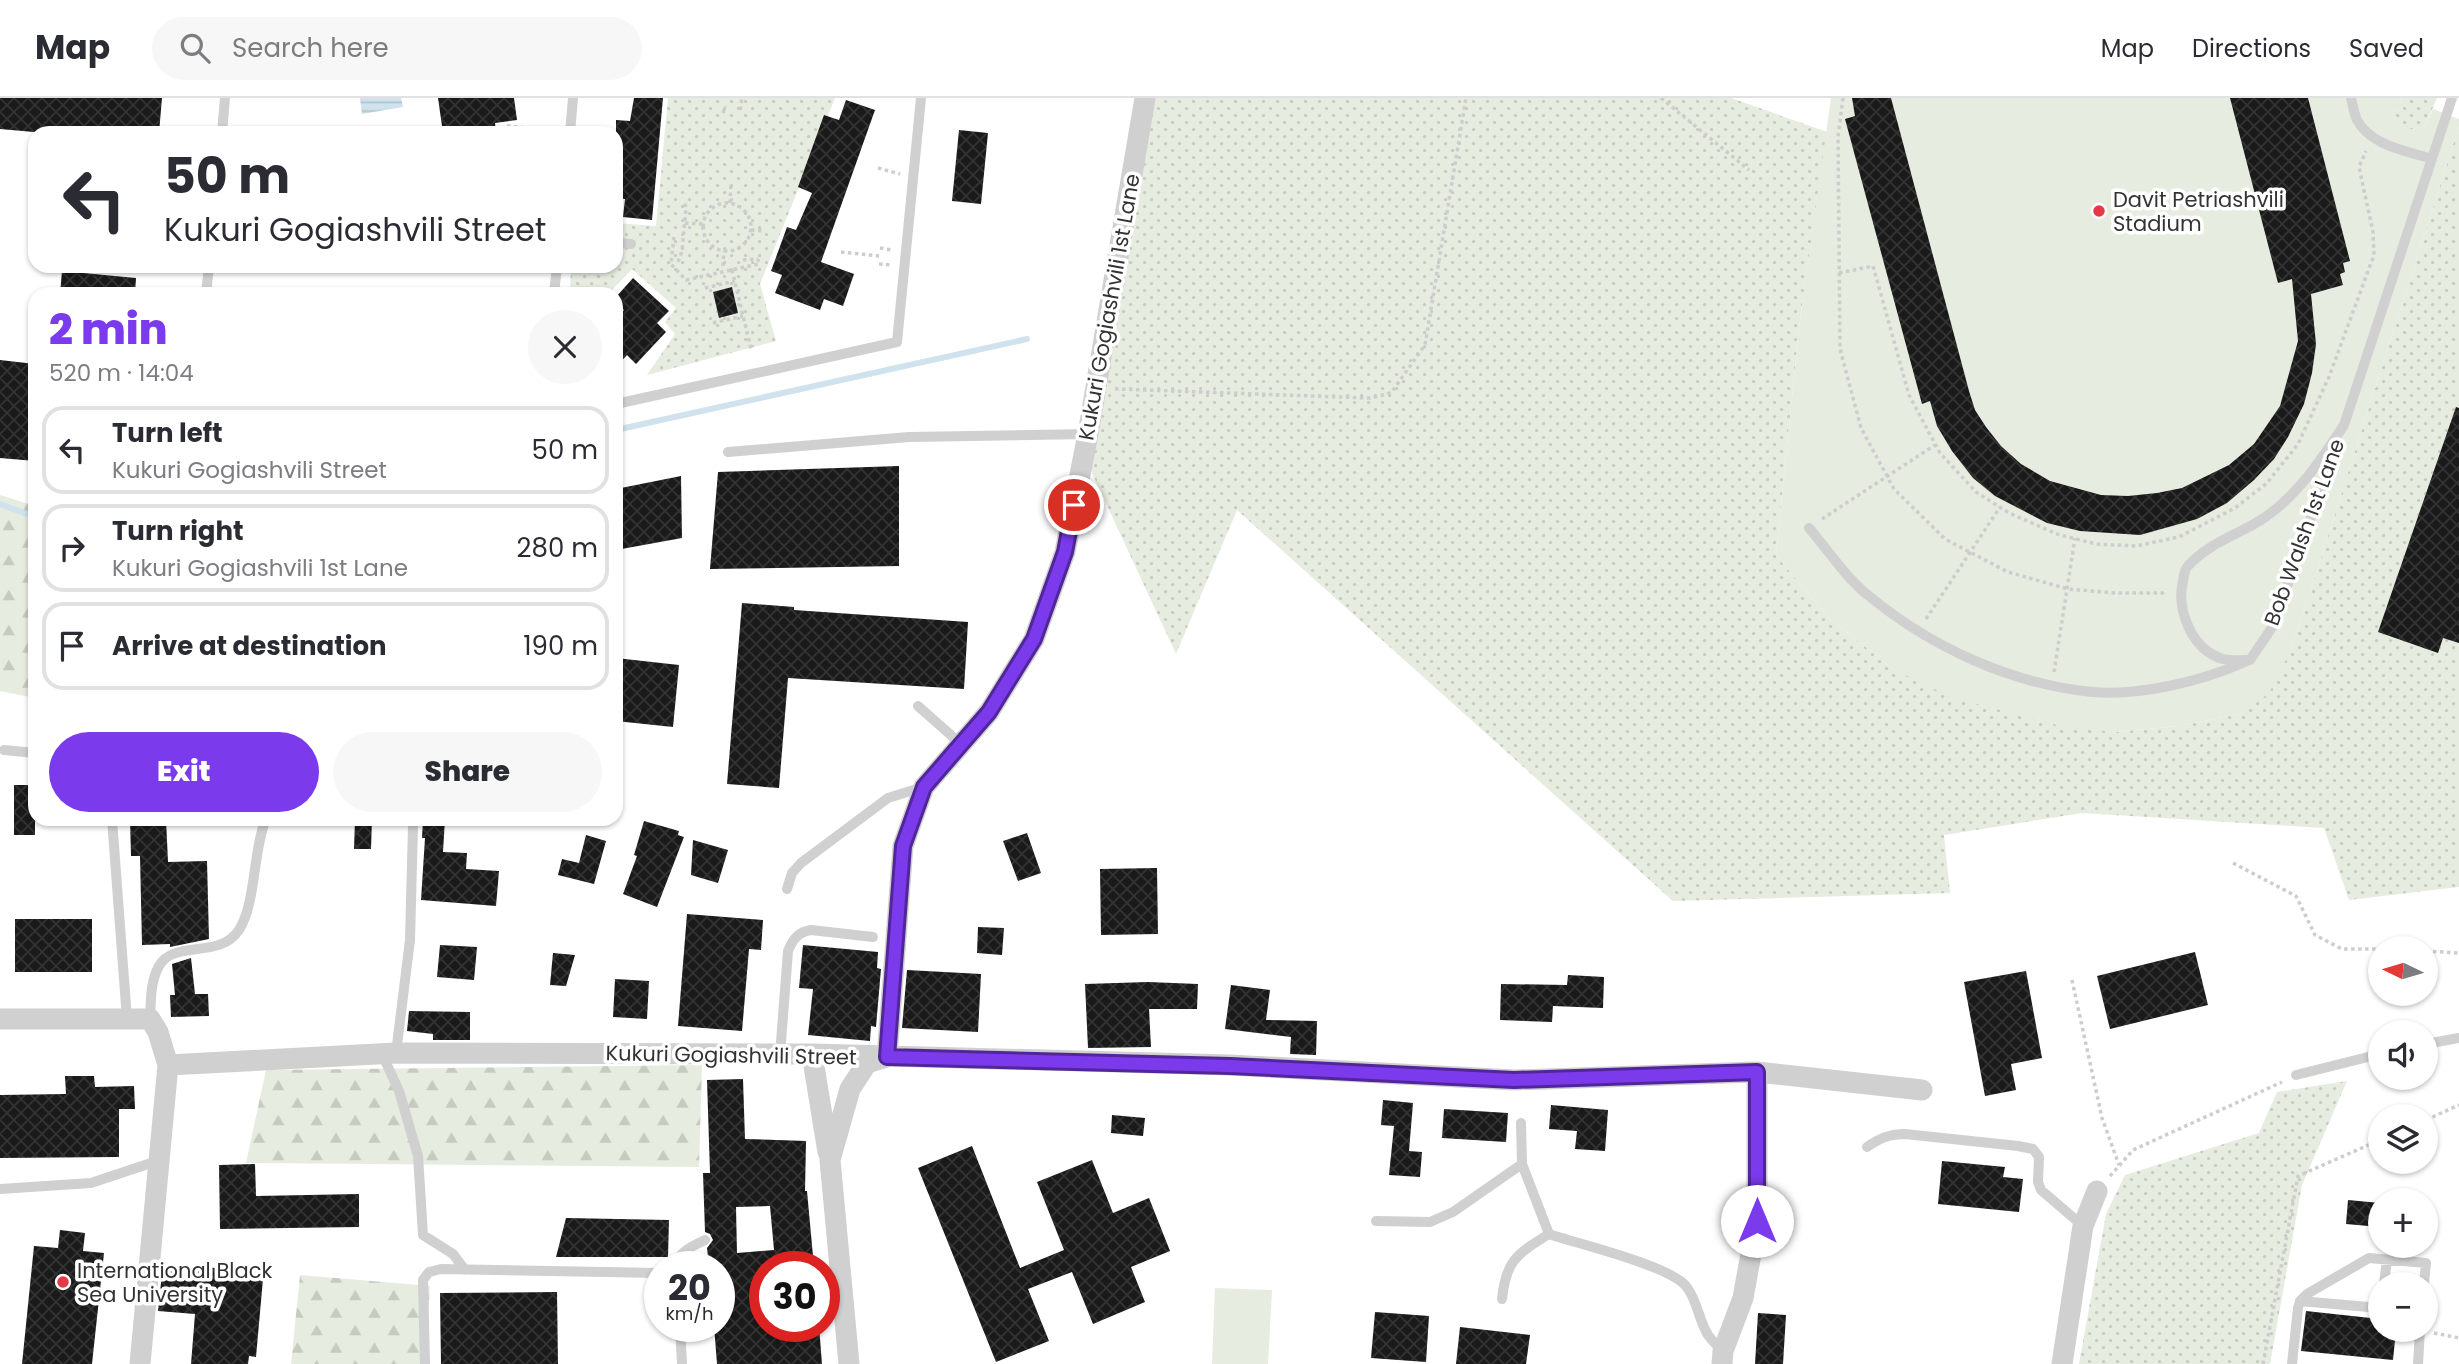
<!DOCTYPE html>
<html lang="en">
<head>
<meta charset="utf-8">
<style>
  :root { --surface:#fff; --page:#f7f7f7; --text:#2b2b33; --muted:#7c7c81; --line:#e1e1e2; --accent:#7c3aed }
  body { margin:0; font-family:Poppins,sans-serif; background:var(--page); color:var(--text); height:100vh; display:flex; flex-direction:column; font-size:26px; white-space:nowrap }
  * { box-sizing:border-box; margin:0 }
  p { font-size:23px; color:var(--muted) }
  .icon { flex:none; width:38px; height:38px; fill:none; stroke:currentColor; stroke-width:2; stroke-linecap:round; stroke-linejoin:round }
  .map { position:relative; flex:1; overflow:hidden }
  .sheet { position:absolute; left:28px; top:189px; width:595px; height:539px; display:flex; flex-direction:column; background:var(--surface); border-radius:21px; box-shadow:0 2px 5px #0004 }
  .sheet>* { flex:none }
  .guide { position:absolute; left:28px; top:28px; width:595px; height:147px; border-radius:21px; box-shadow:0 2px 5px #0004; background:#fff; color:var(--text); overflow:hidden }
  .needle { width:46px; rotate:275deg }
  .buttons { position:absolute; left:2368px; top:838px; display:grid; gap:14px }
  .buttons a { display:grid; place-items:center; width:70px; height:70px; border-radius:50%; background:var(--surface); box-shadow:0 2px 5px #0004; font-size:35px }
  .speed { position:absolute; left:644px; top:1153px; display:flex; gap:14px; font-size:35px; font-weight:700; text-align:center }
  .speed>* { display:grid; place-content:center; width:91px; height:91px; border-radius:50%; background:var(--surface); box-shadow:0 2px 5px #0004; line-height:1 }
  .speed small { font-size:18px; font-weight:400 }
  .speed .limit { border:10px solid #d22; background:#fff; color:#111 }
  .pin { position:absolute; display:grid; place-items:center; width:60px; height:60px; color:#fff; margin:-30px; border:4px solid #fff; border-radius:50%; box-shadow:0 2px 7px #0007 }
  .me { position:absolute; width:77px; margin:-38px; rotate:0deg; stroke-linejoin:round; filter:drop-shadow(0 0 5px #0008) }
  .turn { display:flex; align-items:center; gap:24px; height:147px; padding:0 21px; font-size:32px }
  .turn .icon { width:91px; height:91px; stroke-width:2.5 }
  .turn b { display:block; font-size:49px; line-height:60px }
  .round { display:grid; place-items:center; flex:none; width:74px; height:74px; border-radius:37px; background:var(--page) }
  .summary { display:flex; align-items:center; justify-content:space-between; height:119px; padding:0 21px }
  h1 { font-size:42px; font-weight:800; line-height:52px; color:var(--accent) }
  .cta { display:flex; gap:14px; margin-top:auto; padding:14px 21px }
  .cta a { flex:1; height:80px; border-radius:42px; background:var(--accent); color:#fff; font-size:28px; font-weight:800; line-height:80px; text-align:center }
  .cta a+a { background:var(--page); color:var(--text) }
  ul { padding:0; list-style:none }
  li { display:flex; align-items:center; gap:21px; height:88px; margin:0 14px 10px; padding:0 7px; border:4px solid var(--line); border-radius:21px }
  li div { flex:1 }
  li b { display:block; font-size:26px }
  li em { font-style:normal }
  header { display:flex; align-items:center; gap:42px; box-sizing:border-box; height:98px; padding:0 35px; background:var(--surface); border-bottom:2px solid var(--line) }
  header strong { font-size:33px }
  nav { display:flex; gap:38px; margin-inline-start:auto; font-size:24px }
  .search { width:490px; height:63px; background:var(--page); display:flex; align-items:center; gap:18px; box-sizing:border-box; padding:0 24px; border-radius:38px; color:var(--muted); font-size:26px }
  .map>svg:first-child { display:block }
</style>
</head>
<body>
<header>
<strong>Map</strong>
<div class="search"><svg class="icon" aria-label="search" viewBox="0 0 24 24"><circle cx="10" cy="10" r="6"/><path d="M15 15l6 6"/></svg>Search here</div>
<nav><a>Map</a><a>Directions</a><a>Saved</a></nav>
</header>
<div class="map">
<svg width="2459" height="1266" viewBox="0 0 2459 1266">
  <defs>
    <pattern id="grass-dots" width="8" height="8" patternUnits="userSpaceOnUse" patternTransform="scale(1.75)"><rect width="8" height="8" fill="#e6ecdf"/><path d="M2 2h.1M6 6h.1" fill="none" stroke="#c6cbc0" stroke-width="1.8" stroke-linecap="round"/></pattern>
    <pattern id="forest-firs" width="22" height="20" patternUnits="userSpaceOnUse" patternTransform="scale(1.75)"><rect width="22" height="20" fill="#e6ecdf"/><path d="M5 1l3.5 6h-7zM16 11l3.5 6h-7z" fill="#c6cbc0"/></pattern>
    <pattern id="water-rules" width="6" height="5" patternUnits="userSpaceOnUse" patternTransform="scale(1.75)"><rect width="6" height="5" fill="#cfe2ee"/><path d="M0 2.5h6" fill="none" stroke="#b2c2cd"/></pattern>
    <pattern id="building-cross-hatch" width="8" height="8" patternUnits="userSpaceOnUse" patternTransform="scale(1.75)"><rect width="8" height="8" fill="#1a1a1a"/><path d="M0 0l8 8M0 8l8-8" fill="none" stroke="#333"/></pattern>
  </defs>
  <rect width="100%" height="100%" fill="#fff"/>
  <!-- grass -->
  <path fill="url(#grass-dots)" d="M668 0H835L760 186 776 243 647 277 675 236 665 224 676 210 632 171 609 195 570 192 571 168H616V125L656 128Z
    M1151 0H1731L1827 34 1800 221 1776 457 1828 519 1893 571 2113 634 2179 628 2243 615 2292 550 2459 28V789L2349 802 2324 730 2082 715 1944 737 1950 795 1673 803 1237 412 1176 556 1091 373Z
    M2400 0H2437L2425 28C2406 35 2402 31 2391 15L2403 11Z
    M2347 983 2302 1087 2270 1266H2079L2106 1116 2125 1077 2259 1035 2277 994Z"/>
  <!-- forest -->
  <path fill="url(#forest-firs)" d="M0 397 35 408V600L0 593Z
    M702 967 699 1069 246 1065 266 972Z
    M300 1177 430 1188 425 1266H291Z"/>
  <!-- pitch -->
  <path fill="#e6ecdf" d="M1831 0H2400L2403 11 2391 15C2402 31 2406 35 2425 28L2433 11 2459 21V28L2292 550 2269 595 2243 615 2179 628 2113 634 2057 627 1951 599 1893 571 1828 519 1776 457 1800 221Z
    M1215 1190 1272 1192 1268 1266H1212Z"/>
  <!-- water -->
  <path fill="url(#water-rules)" d="M360 0H401L403 9 362 16Z"/>
  <g fill="none" stroke-linecap="round" stroke-linejoin="round">
    <!-- stream -->
    <path stroke="#cfe2ee" stroke-width="6" d="M616 332 1027 241
      M0 406 35 419"/>
  </g>
  <!-- building -->
  <path fill="url(#building-cross-hatch)" fill-rule="evenodd" d="M0 0H162L159 35H45L0 31Z
    M438 0H514L517 22 495 25 496 35H443Z
    M634 0H663L652 122 623 119 625 101 616 100V22L630 23Z
    M1852 0H1891L1969 293 1975 312 1986 329 2001 348 2021 366 2050 383 2101 397 2128 398 2157 395 2182 390 2229 367 2254 346 2280 308 2298 243 2292 181 2278 185 2230 0H2308L2350 163 2343 165 2345 174 2340 176 2343 187 2311 196 2316 246 2312 275 2304 306 2288 339 2274 361 2254 382 2227 405 2197 421 2140 437 2080 433 2047 425 1995 398 1973 380 1952 353 1937 328 1930 303 1922 306 1845 21 1855 18Z
    M846 2 875 12 821 164 854 176 843 208 824 201 820 212 775 195 782 177 771 173 787 129 796 132 812 95 798 89 824 17 839 22Z
    M959 32 988 35 981 106 952 103Z
    M62 173 136 180 135 196H60Z
    M633 180 669 213 657 225 666 234 636 266 627 257 616 269V221L624 212 616 205V199Z
    M732 189 738 215 719 220 713 194Z
    M0 262 35 266V363L0 360Z
    M2456 309 2459 310V545L2443 540 2438 555 2378 534Z
    M899 368V468L710 471 718 374Z
    M681 378 682 440 616 452V391Z
    M742 505 794 509V512L968 524 964 591 788 580 779 690 727 686Z
    M616 560 679 567 673 629 616 623Z
    M14 687H35V737H14Z
    M130 721H166L168 764 207 763 209 841 170 849V846L142 847 140 758H131Z
    M355 721H372L371 751H354Z
    M423 721H445L443 754 467 755 466 771 499 773 496 808 421 802 425 740H422Z
    M644 723 679 733 678 737 684 739 657 809 623 796 637 758 634 757Z
    M1027 735 1041 775 1018 783 1003 743Z
    M586 737 606 743 594 786 558 777 562 761 579 765Z
    M693 742 728 752 718 785 691 777Z
    M1157 770 1158 836 1101 837 1100 771Z
    M687 816 763 822 761 852 749 851 742 933 678 928Z
    M15 821H92V874H15Z
    M978 829 1004 830 1002 857 977 855Z
    M440 847 477 849 474 882 437 879Z
    M803 847 878 854 877 870 881 871 876 929 871 928 870 943 808 937 813 891 799 890Z
    M2195 854 2208 907 2110 931 2097 878Z
    M553 855 575 857 566 888 550 887Z
    M191 860 195 896H208L209 918 171 919 170 897H175L172 866Z
    M907 872 981 876 978 934 902 930Z
    M2026 873 2042 960 2011 966 2016 992 1985 998 1964 884Z
    M1568 877 1604 879 1603 910 1553 908 1552 924 1500 922 1501 886 1567 887Z
    M615 881 649 883 647 921 613 919Z
    M1148 884 1198 886 1197 911H1149L1151 949 1088 950 1085 886Z
    M1231 887 1270 892 1266 922 1317 923 1316 957 1290 956 1291 939 1225 931Z
    M409 913 470 914V942H433V936L407 933Z
    M65 978H94L95 989 134 988 135 1011H119V1059L0 1060V997L66 996Z
    M743 981 745 1041 806 1043 805 1093H807L814 1169H765V1228H819L822 1266H717L714 1228H719V1169H709L707 1150 713 1142 710 1136 705 1134 703 1075H710L707 982ZM770 1108 774 1152 737 1155 736 1109Z
    M1383 1002 1413 1005 1409 1053 1422 1054 1420 1079 1389 1077 1394 1028 1381 1027Z
    M1551 1007 1608 1012 1605 1053 1575 1051 1577 1033 1549 1031Z
    M1444 1011 1508 1015 1506 1044 1442 1040Z
    M1112 1017 1145 1020 1143 1038 1111 1035Z
    M972 1048 1020 1170 1064 1152 1037 1084 1092 1062 1113 1115 1149 1100 1170 1153 1131 1169 1145 1204 1093 1226 1072 1174 1028 1191 1049 1243 996 1264 918 1070Z
    M1942 1063 2005 1069 2003 1079 2023 1081 2019 1114 1938 1106Z
    M255 1066 256 1098 359 1096V1129L220 1131 219 1067Z
    M2348 1102 2380 1105V1129L2346 1126Z
    M566 1120 669 1122 668 1159H556Z
    M60 1132 85 1135 83 1153 104 1155 92 1266H22L34 1148 58 1150Z
    M163 1166 230 1171 229 1178 263 1181 256 1259 249 1258 248 1266H191L195 1216 158 1213Z
    M557 1194 558 1266H441L440 1195Z
    M2306 1213 2380 1221V1232H2396L2393 1262 2301 1253Z
    M1375 1214 1429 1218 1426 1264 1371 1260Z
    M1758 1215 1786 1217 1783 1266H1755Z
    M1460 1229 1530 1237 1526 1266H1456Z"/>
  <g fill="none" stroke-linecap="round" stroke-linejoin="round">
    <!-- path -->
    <path stroke="#cdcdcd" stroke-width="3.5" stroke-dasharray="3.5 3.5" stroke-linecap="butt" d="M1661 0 1749 72
      M1843 0 1838 39 1840 251 1861 330 1894 391 1945 441 2008 474 2068 491 2115 495H2166
      M740 12 742 0
      M723 15 726 8
      M507 28 539 31
      M878 70 900 76
      M703 129a24 24 0 1 1 48 0a24 24 0 1 1-48 0Z
      M730 105 731 85
      M685 125 703 126
      M751 132 765 133
      M674 139 671 166 686 182 759 166 758 161
      M880 150 892 152
      M841 154 879 158
      M743 162 758 161
      M678 164 682 153 686 111 685 105
      M879 166 891 167
      M723 168 724 153
      M732 172 751 251
      M1839 175 1873 168 1909 297 1940 355 1976 394 2009 415 2057 436 2096 446 2136 448 2179 439 2235 410 2267 385 2298 346 2329 279 2374 157 2373 134 2359 69 2366 53
      M705 190 735 183
      M581 195 590 196
      M713 225 743 218
      M1115 291 1370 300 1391 295 1425 247 1466 0
      M1822 421 1935 347
      M1926 521 2000 409
      M2054 574 2075 440
      M2233 765 2296 798 2315 837 2342 851H2380
      M2426 853 2459 855
      M2072 882 2102 1020 2119 1067
      M2426 1022 2459 1007
      M2110 1078 2133 1052 2282 984
      M2434 1235 2459 1240
      M2263 1266 2298 1078 2380 1042"/>
    <!-- service -->
    <path stroke="#d0d0d0" stroke-width="10" d="M2351 0C2353 7 2354 16 2357 22 2371 48 2407 53 2432 61
      M222 35 225 0
      M570 35 573 0
      M616 145 631 146
      M206 196 209 168
      M554 196 557 168
      M616 306 897 244 921 0
      M728 354 909 339 1088 336
      M1809 430C1827 451 1847 481 1869 498 1931 549 2011 586 2092 594 2141 598 2203 583 2247 563
      M2250 562C2242 562 2231 563 2223 561 2192 552 2176 512 2183 483 2184 478 2184 472 2188 468 2208 445 2240 436 2264 420 2299 396 2321 362 2344 327L2452 0
      M2250 562 2273 528 2337 345
      M918 608 961 646
      M4 652 35 655
      M112 721 127 921
      M787 791 792 775 801 765 888 700 923 689
      M150 921C151 903 150 884 159 868 174 841 219 862 239 832 256 806 253 751 266 721
      M2426 946 2459 940
      M396 955 410 842 413 728 412 721
      M382 956 399 993 418 1058 423 1137 453 1156 465 1172
      M780 957 788 853C793 841 798 834 811 832L873 839
      M2296 977 2380 956
      M1521 1025 1522 1066 1549 1136C1578 1146 1668 1167 1686 1188 1698 1203 1698 1221 1708 1237 1712 1243 1718 1248 1723 1253
      M1867 1049C1880 1040 1890 1036 1905 1036L2018 1048 2033 1051 2039 1059 2038 1084 2041 1092 2083 1128
      M0 1091 91 1085 160 1062
      M1376 1123 1430 1124 1453 1114 1522 1066
      M676 1169C678 1153 693 1148 705 1142
      M2384 1186 2387 1162
      M1502 1201C1506 1162 1517 1156 1549 1136
      M2300 1203 2380 1210
      M680 1228 682 1266
      M425 1266 423 1182 429 1174 441 1171 660 1175
      M2292 1266 2298 1210 2300 1203 2307 1196 2369 1160 2426 1165 2424 1186
      M2418 1266 2420 1232"/>
    <!-- minor -->
    <path stroke="#d0d0d0" stroke-width="21" d="M0 921H150L158 934 168 967 140 1266
      M812 956 828 1054
      M168 967 396 955 812 956 1230 967 1514 982 1757 974 1922 992
      M849 1266 830 1062 850 991 867 965 887 959 903 748 924 689 989 614 1034 541 1065 454 1088 336 1145 0
      M1722 1266 1723 1253 1743 1200 1757 1123V974
      M2062 1266 2083 1128 2097 1093"/>
  </g>
  <g fill="none" stroke-linecap="round" stroke-linejoin="round">
    <defs>
      <path id="route" d="M1074 407 1065 454 1034 541 989 614 924 689 903 748 887 959 1230 968 1514 982 1757 974V1123"/>
    </defs>
    <!-- route casing -->
    <use href="#route" stroke="#51269a" stroke-width="18"/>
    <!-- route -->
    <use href="#route" stroke="#7c3aed" stroke-width="12"/>
  </g>
  <!-- markers -->
  <g fill="#e63946" stroke="#fff" stroke-width="2.5">
    <circle cx="2099" cy="113" r="7"/>
    <circle cx="63" cy="1184" r="7"/>
  </g>
  <g text-anchor="middle" dominant-baseline="central" stroke-width="7" stroke-linejoin="round" paint-order="stroke">
    <!-- poi labels -->
    <g font-size="21" fill="#333" stroke="#fff" text-anchor="start">
      <text x="2113" y="101">Davit Petriashvili<tspan x="2113" dy="24">Stadium</tspan></text>
      <text x="77" y="1172">International Black<tspan x="77" dy="24">Sea University</tspan></text>
    </g>
    <!-- street labels -->
    <g font-size="21" fill="#333" stroke="#fff">
      <text transform="translate(1109 209) rotate(-80)">Kukuri Gogiashvili 1st Lane</text>
      <text transform="translate(2304 434) rotate(-70)">Bob Walsh 1st Lane</text>
      <text transform="translate(731 957) rotate(1)">Kukuri Gogiashvili Street</text>
    </g>
  </g>
</svg>
<div class="buttons">
<a><svg class="needle" viewBox="-14 -14 28 28"><path d="M0-13l5 13h-10z" fill="#e53935"/><path d="M0 13l5-13h-10z" fill="#7c7c81"/></svg></a>
<a><svg class="icon" aria-label="sound" viewBox="0 0 24 24"><path d="M4 9h4l5-4v14l-5-4H4zM17 9q2 3 0 6"/></svg></a>
<a><svg class="icon" aria-label="layers" viewBox="0 0 24 24"><path d="M12 4l9 5-9 5-9-5zM3 14l9 5 9-5"/></svg></a>
<a>+</a>
<a>−</a>
</div>
<div class="speed"><div>20<small>km/h</small></div><div class="limit">30</div></div>
<div class="pin" style="left:1074px;top:407px;background:#d93025"><svg class="icon" aria-label="arrive" viewBox="0 0 24 24"><path d="M6 21V4h12l-3 4 3 4H6"/></svg></div>
<svg class="me" style="left:1757px;top:1123px" viewBox="-20 -20 40 40"><circle r="19" fill="#fff"/><path d="M0-13L10 11 0 6-10 11z" fill="#7c3aed"/></svg>
<div class="guide">
<div class="turn"><svg class="icon" aria-label="left" viewBox="0 0 24 24"><path d="M17 20v-9H6M10 6l-5 5 5 5"/></svg><div><b>50 m</b>Kukuri Gogiashvili Street</div></div>
</div>
<section class="sheet">
<div class="summary"><div><h1>2 min</h1><p>520 m · 14:04</p></div><a class="round"><svg class="icon" aria-label="close" viewBox="0 0 24 24"><path d="M6 6l12 12M18 6L6 18"/></svg></a></div>
<ul>
<li><svg class="icon" aria-label="left" viewBox="0 0 24 24"><path d="M17 20v-9H6M10 6l-5 5 5 5"/></svg><div><b>Turn left</b><p>Kukuri Gogiashvili Street</p></div><em>50 m</em></li>
<li><svg class="icon" aria-label="right" viewBox="0 0 24 24"><path d="M7 20v-9h11M14 6l5 5-5 5"/></svg><div><b>Turn right</b><p>Kukuri Gogiashvili 1st Lane</p></div><em>280 m</em></li>
<li><svg class="icon" aria-label="arrive" viewBox="0 0 24 24"><path d="M6 21V4h12l-3 4 3 4H6"/></svg><div><b>Arrive at destination</b></div><em>190 m</em></li>
</ul>
<div class="cta"><a>Exit</a><a>Share</a></div>
</section>
</div>
</body>
</html>
